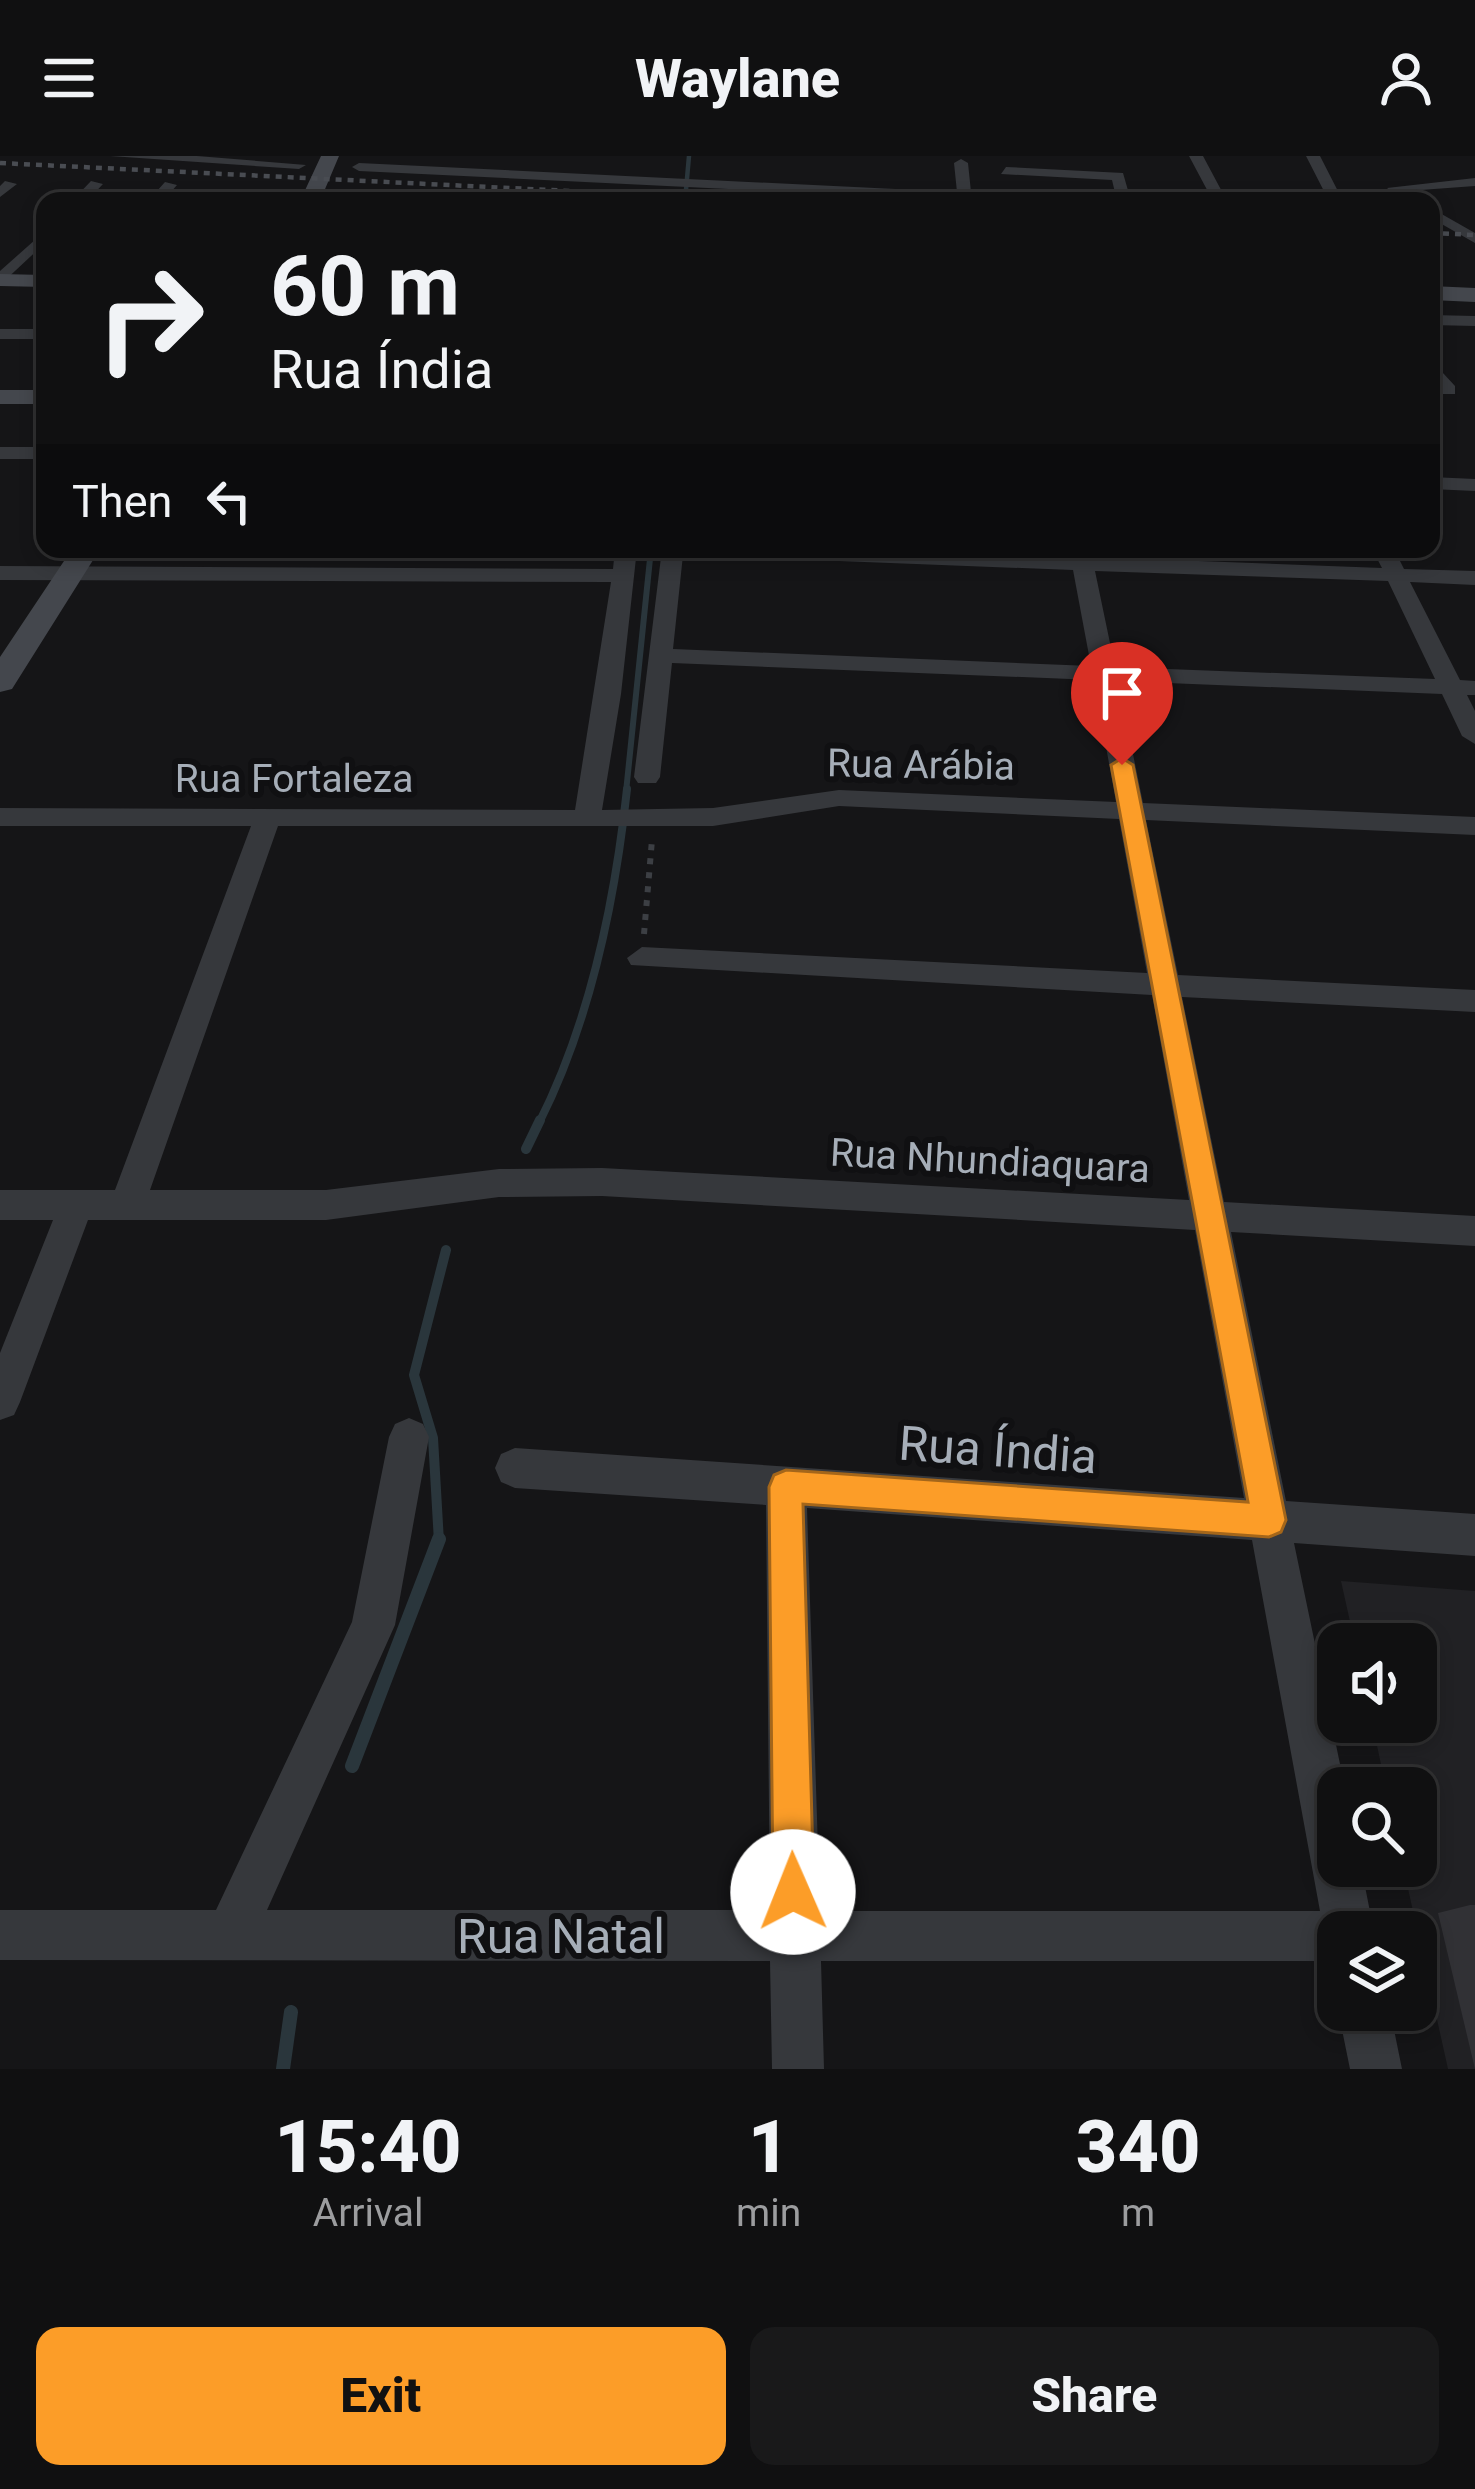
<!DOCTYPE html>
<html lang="en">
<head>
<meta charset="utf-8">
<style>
  :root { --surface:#101011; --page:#19191a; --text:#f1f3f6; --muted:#9c9d9f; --line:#303031; --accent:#fc9d28 }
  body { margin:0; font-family:Roboto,sans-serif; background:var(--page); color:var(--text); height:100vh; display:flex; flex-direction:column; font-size:45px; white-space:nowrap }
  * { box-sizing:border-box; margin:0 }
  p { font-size:39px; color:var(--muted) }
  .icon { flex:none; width:66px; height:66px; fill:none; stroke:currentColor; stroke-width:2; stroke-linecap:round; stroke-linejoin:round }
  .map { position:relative; height:1913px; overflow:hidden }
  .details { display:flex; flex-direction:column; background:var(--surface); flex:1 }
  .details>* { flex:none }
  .guide { position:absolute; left:36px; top:36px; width:1404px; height:366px; border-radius:24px; box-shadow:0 6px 18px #0003,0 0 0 3px var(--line); background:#101011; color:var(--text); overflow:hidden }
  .tools { position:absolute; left:1317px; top:1467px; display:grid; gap:24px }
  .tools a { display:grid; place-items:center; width:120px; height:120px; border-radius:24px; background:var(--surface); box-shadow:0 6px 18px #0003,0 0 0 3px var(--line); font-size:60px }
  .pin { position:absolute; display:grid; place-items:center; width:102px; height:102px; color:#fff; margin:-123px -51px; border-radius:50% 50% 50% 0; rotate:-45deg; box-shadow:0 0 12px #0007 }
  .pin .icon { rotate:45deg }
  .me { position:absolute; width:132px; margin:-66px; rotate:359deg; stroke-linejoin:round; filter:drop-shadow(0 0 9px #0008) }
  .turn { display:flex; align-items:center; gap:42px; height:252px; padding:0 36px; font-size:54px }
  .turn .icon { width:156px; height:156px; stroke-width:2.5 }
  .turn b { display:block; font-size:84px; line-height:102px }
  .then { display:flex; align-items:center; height:114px; padding:0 36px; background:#0003; gap:24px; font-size:45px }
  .eta { display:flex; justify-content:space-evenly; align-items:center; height:204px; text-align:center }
  .eta b { font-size:72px; font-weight:800; line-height:84px }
  .primary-button { display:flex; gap:24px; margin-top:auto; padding:24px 36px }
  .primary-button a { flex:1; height:138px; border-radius:24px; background:var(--accent); color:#111; font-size:48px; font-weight:800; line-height:138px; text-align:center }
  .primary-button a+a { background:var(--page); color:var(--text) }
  header { display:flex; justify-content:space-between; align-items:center; height:156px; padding:0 36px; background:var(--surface); font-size:54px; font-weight:800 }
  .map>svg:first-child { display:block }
</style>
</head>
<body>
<header><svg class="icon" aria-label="menu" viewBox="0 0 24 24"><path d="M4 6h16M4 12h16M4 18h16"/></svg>Waylane<svg class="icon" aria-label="person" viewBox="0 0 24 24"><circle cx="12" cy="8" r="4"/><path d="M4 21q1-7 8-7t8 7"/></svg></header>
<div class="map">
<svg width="1475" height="1913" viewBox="0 0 1475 1913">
  <rect width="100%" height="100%" fill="#151517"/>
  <!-- built -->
  <path fill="#212124" d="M1341 1425 1475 1435V1913H1448L1403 1710H1416V1632H1386L1372 1566H1416V1488H1355Z"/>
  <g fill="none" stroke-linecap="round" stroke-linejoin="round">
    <!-- stream-far4 -->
    <path stroke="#2a363c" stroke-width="4.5" d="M685 45 689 0"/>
    <!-- stream-far3 -->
    <path stroke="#2a363c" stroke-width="6" d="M626 636 651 393"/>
    <!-- stream-far2 -->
    <path stroke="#2a363c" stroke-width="8" d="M539 967C590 866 615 745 627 633"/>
    <!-- stream-far1 -->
    <path stroke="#2a363c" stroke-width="10" d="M526 993 540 964
      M439 1386 433 1282 414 1219 446 1094"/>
    <!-- stream -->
    <path stroke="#2a363c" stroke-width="14" d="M352 1610 439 1383
      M283 1913 291 1856"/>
    <!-- path -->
    <path stroke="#3c3f44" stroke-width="6" stroke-dasharray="6 8" stroke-linecap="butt" d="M644 778 652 684"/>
    <!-- street -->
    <path fill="#36383c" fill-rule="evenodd" d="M110 0H197L306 9 299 13Z
      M1189 0H1203L1227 45H1213Z
      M1306 0H1320L1343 45H1329Z
      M961 3 968 7 971 36 1072 45H978L359 15 352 11 359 7 957 36 954 7Z
      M1006 11 1123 17 1131 45H1117L1112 24 1001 18Z
      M1475 22V30L1407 35 1419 45H1403L1387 32Z
      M5 25 17 28 0 41V30Z
      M91 25 103 28 87 45H72Z
      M165 26 177 29 163 45H148Z
      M239 38 311 40 318 44 234 45Z
      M1431 52 1475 77V87L1431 62Z
      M45 75V87L0 129V115Z
      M1431 159 1475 160V170L1431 169Z
      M0 173H45V183H0Z
      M1431 204 1455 230V238H1443L1431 221Z
      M0 291H45V303H0Z
      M1431 321 1475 323V335L1431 333Z
      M615 393H637L621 538 602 654 713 652 839 634 1116 646 1094 524 672 507 660 621 656 627H638L634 621 662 393H861L1071 401 1069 393H1091L1092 401 1382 412 1372 393H1394L1404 413 1475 415V429L1410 426 1460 524 1475 525V539H1467L1475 555V588L1462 580 1442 538 1118 525 1143 647 1475 661V679L1146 664 1178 819 1475 834V856L1182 841 1224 1046 1475 1060V1090L1231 1076 1286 1345 1475 1358V1400L1294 1387 1345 1632H1338V1710H1361L1374 1776H1338V1805H821L824 1913H772L770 1805 0 1804V1754H216L352 1466 389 1281 395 1268 409 1262 423 1268 429 1281 395 1469 267 1754H770L766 1349 515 1332 501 1326 495 1312 501 1298 515 1292 1244 1342 1195 1074 602 1040 499 1041 326 1064H88L20 1246 14 1259 0 1264V1197L53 1064H0V1034H115L251 670H0V652L575 654 611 426 0 424V410L613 413ZM683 399 1073 414 1091 510 673 493ZM1095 415 1388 425 1435 523 1115 511ZM839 650 1119 663 1147 817 642 791 627 802 631 809 1152 839 1189 1044 602 1012 499 1013 326 1034H150L278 670H713ZM807 1352 1252 1384 1320 1755H820Z
      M1338 1854H1390L1402 1913H1350Z"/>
    <!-- secondary -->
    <path fill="#44474d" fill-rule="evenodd" d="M321 0H339L320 45H300Z
      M0 118 45 119V131L0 130Z
      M1431 130 1475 132V146L1431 144Z
      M0 234H45V248H0Z
      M72 393H100L12 533 0 536V501Z"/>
    <!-- rail -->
    <path stroke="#494c52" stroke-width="4.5" stroke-dasharray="6 6" stroke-linecap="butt" d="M0 7 774 45
      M1431 77 1475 79"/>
  </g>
  <!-- wall -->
  <path fill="#313135" d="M1470 1749H1475V1913L1438 1757Z"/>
  <!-- route -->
  <path fill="#fc9d28" stroke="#a4661a" stroke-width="3" d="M1122 602 1133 609 1286 1364 1281 1376 1269 1381 803 1348 814 1736 808 1750 793 1756 779 1750 773 1736 769 1331 774 1319 786 1314 1248 1346 1111 609Z"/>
  <g text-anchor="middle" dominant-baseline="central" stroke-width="12" stroke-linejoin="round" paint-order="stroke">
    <!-- street labels -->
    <g font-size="39" fill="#a6aeb8" stroke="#101012">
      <text transform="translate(921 609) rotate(1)">Rua Arábia</text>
      <text x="294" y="623">Rua Fortaleza</text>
      <text transform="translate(990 1005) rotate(3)">Rua Nhundiaquara</text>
    </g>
    <!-- near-street labels -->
    <g font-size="48" fill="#a6aeb8" stroke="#101012">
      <text transform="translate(998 1294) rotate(4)">Rua Índia</text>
      <text x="561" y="1780">Rua Natal</text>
    </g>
  </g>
</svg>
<div class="tools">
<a><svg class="icon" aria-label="sound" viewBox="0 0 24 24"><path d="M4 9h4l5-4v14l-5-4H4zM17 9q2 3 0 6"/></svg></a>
<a><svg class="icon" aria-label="search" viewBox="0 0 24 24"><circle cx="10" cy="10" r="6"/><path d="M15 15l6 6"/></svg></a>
<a><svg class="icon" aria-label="layers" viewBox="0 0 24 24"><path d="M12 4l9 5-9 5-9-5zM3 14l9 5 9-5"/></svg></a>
</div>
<div class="pin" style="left:1122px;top:609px;background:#d93025"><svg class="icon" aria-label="arrive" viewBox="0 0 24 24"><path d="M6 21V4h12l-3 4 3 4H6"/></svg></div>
<svg class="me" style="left:793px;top:1736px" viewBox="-20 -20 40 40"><circle r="19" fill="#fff"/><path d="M0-13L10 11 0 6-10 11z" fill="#fc9d28"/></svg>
<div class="guide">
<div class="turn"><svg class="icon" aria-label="right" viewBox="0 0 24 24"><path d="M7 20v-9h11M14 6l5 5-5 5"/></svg><div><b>60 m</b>Rua Índia</div></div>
<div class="then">Then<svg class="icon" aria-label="left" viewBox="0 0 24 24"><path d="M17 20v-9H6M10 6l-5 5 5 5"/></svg></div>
</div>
</div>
<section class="details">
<div class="eta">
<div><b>15:40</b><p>Arrival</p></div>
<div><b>1</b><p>min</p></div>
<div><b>340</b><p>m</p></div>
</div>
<div class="primary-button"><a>Exit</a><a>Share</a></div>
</section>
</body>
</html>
